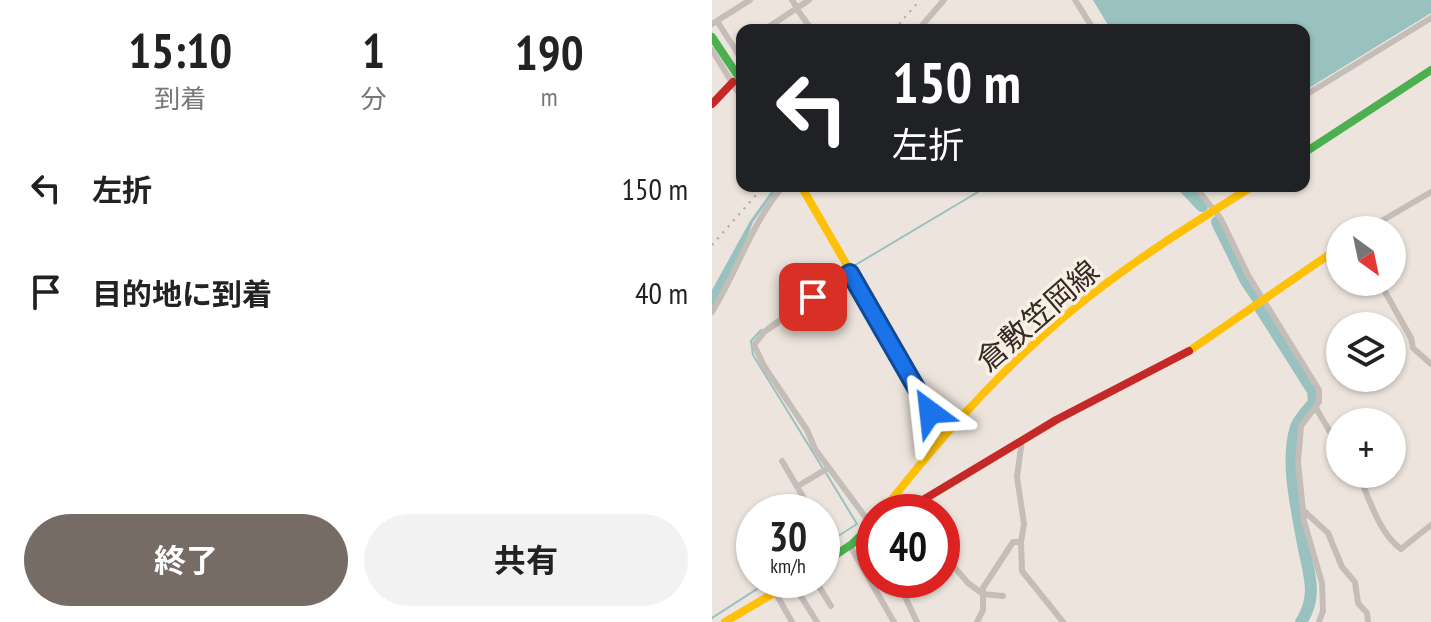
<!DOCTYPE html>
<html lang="ja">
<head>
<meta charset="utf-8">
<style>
  :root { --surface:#fff; --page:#f2f2f2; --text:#222; --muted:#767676; --accent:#766b65 }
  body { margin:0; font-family:"PT Sans Narrow","Noto Sans JP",sans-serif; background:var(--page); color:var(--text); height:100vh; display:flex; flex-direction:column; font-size:30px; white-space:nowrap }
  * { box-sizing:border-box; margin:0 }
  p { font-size:26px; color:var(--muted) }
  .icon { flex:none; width:44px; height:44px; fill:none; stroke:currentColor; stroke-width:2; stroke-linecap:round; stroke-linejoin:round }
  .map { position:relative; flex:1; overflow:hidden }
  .side { display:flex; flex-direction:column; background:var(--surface); width:712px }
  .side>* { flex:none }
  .banner { position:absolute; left:24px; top:24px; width:574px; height:168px; border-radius:16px; box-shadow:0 2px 6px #0004; background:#202124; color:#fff; overflow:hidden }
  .needle { width:52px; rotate:147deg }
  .fabs { position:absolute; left:614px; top:216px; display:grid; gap:16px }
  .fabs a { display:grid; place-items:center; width:80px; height:80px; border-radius:50%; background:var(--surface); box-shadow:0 2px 6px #0004; font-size:40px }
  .speed { position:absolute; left:24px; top:494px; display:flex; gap:16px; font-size:40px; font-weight:700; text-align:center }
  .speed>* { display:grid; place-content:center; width:104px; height:104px; border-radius:50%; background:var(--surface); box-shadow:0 2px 6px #0004; line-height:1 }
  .speed small { font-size:20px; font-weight:400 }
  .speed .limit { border:12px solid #d22; background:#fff; color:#111 }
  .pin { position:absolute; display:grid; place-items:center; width:68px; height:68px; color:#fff; margin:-34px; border-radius:16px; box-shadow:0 4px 12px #0006 }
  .me { position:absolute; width:88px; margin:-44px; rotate:330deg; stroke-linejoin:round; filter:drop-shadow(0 0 6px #0008) }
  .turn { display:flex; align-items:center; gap:28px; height:168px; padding:0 24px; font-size:36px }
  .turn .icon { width:104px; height:104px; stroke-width:2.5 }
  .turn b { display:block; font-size:56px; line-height:68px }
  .eta { display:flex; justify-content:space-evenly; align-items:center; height:136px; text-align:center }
  .eta b { font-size:48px; font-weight:700; line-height:56px }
  .action { display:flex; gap:16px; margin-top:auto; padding:16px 24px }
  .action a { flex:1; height:92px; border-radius:48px; background:var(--accent); color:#fff; font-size:32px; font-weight:700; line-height:92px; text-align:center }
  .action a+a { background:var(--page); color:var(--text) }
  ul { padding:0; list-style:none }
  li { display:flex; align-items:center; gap:24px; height:104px; padding:0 24px }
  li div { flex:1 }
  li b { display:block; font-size:30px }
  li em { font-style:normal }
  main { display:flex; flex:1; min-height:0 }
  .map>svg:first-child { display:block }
</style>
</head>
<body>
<main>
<section class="side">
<div class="eta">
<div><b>15:10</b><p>到着</p></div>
<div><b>1</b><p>分</p></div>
<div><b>190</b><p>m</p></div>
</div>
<ul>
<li><svg class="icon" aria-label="left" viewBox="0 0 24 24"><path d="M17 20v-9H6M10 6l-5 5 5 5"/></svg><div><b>左折</b></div><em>150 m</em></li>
<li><svg class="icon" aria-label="arrive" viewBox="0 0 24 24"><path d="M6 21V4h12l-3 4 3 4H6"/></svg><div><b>目的地に到着</b></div><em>40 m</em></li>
</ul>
<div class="action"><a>終了</a><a>共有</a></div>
</section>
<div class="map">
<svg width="719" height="622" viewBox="0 0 719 622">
  <rect width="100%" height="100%" fill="#ede5dd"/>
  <!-- water -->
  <path fill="#98c1bf" d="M381 0H719V13L592 91V30H399Z
    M63 186H67L41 222 26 262 0 307V290L38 221Z"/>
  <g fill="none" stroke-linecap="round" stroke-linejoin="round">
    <!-- stream -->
    <path stroke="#98c1bf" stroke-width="2" d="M140 267 276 186
      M55 327 134 271
      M49 330 39 341 41 355 110 467
      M114 473 145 524 120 540
      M0 618 59 580"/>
    <!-- river -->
    <path stroke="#98c1bf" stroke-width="12" d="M471 186 490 206
      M505 222 534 281 546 299
      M549 309 601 391 602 402C596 410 587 418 584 427 573 462 585 509 591 544 596 572 607 595 589 622"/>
    <!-- street -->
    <path stroke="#c5bdb7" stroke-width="6" d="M80 0 85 8 97 0
      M363 0 382 30
      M85 9 97 26
      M5 21 23 49 30 45
      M0 24 38 0
      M52 30 85 8
      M206 30 232 0
      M23 49 30 61
      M0 50 30 99
      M592 96 719 18
      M483 186 509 219 536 275 607 390V402L589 426 586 462 592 521 610 583 611 611 607 622
      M654 230 719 192
      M138 273 52 332 42 345 52 366 95 430 103 449 160 526 162 525
      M672 282V290L699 338 701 348 719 364
      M0 312C26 270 39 224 71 186
      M604 408 628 449
      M310 440 305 477 312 524 309 542 310 571 351 622
      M70 461 100 512
      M646 474C658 499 666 532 689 549L719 525
      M86 486 116 468
      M591 510 616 533 630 567 643 582 646 603 655 613 656 622
      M110 529 124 556
      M154 531 162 542
      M138 546 182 622
      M230 553 256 583 271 594 291 596
      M103 580 119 606
      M185 580 205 622
      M80 582 105 622
      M63 592 80 622
      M265 622 271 610V588L301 542H309"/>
    <!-- fast -->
    <path stroke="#4caf50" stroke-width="8" d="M592 153 719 70
      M110 564 140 544 162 523"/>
    <!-- slow -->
    <path stroke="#ffc107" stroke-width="8" d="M89 186 233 434
      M477 351 628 247
      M170 512C228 437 291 367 364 307 419 262 480 224 541 186
      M13 622 84 580"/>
    <!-- jam -->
    <path stroke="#c62828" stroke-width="8" d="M0 104 21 82
      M191 512 344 420 477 351"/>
    <!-- rail -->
    <path stroke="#ada6a1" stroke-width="2" stroke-dasharray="2 6" stroke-linecap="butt" d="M182 30 208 0
      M0 245 52 186"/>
    <!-- fast-bridge -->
    <path stroke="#4caf50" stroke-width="8" d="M0 37 30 82"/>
  </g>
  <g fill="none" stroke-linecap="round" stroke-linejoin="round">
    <defs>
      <path id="route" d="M101 297 138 273 218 412"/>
    </defs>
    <!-- route casing -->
    <use href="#route" stroke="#114b97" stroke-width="20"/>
    <!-- route -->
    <use href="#route" stroke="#1a73e8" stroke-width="14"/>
  </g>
  <g text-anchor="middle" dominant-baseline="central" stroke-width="7" stroke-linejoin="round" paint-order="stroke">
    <!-- street labels -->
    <g font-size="30" fill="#362a25" stroke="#faefe4">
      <text transform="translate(325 315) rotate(-41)">倉敷笠岡線</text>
    </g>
  </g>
</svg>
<div class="fabs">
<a><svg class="needle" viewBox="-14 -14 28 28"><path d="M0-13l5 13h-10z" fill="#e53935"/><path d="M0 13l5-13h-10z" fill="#767676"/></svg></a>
<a><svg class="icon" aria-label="layers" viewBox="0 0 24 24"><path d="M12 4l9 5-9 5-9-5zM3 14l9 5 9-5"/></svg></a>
<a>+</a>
</div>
<div class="speed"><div>30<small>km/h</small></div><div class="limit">40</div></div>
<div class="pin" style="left:101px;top:297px;background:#d93025"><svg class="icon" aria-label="arrive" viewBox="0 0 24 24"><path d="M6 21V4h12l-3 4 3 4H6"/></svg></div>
<svg class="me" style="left:218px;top:412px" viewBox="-20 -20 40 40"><path d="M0-17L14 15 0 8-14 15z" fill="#1a73e8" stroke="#fff" stroke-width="4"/></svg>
<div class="banner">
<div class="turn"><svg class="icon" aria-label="left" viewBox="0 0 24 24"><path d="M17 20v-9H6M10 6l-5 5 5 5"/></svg><div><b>150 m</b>左折</div></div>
</div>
</div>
</main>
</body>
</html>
